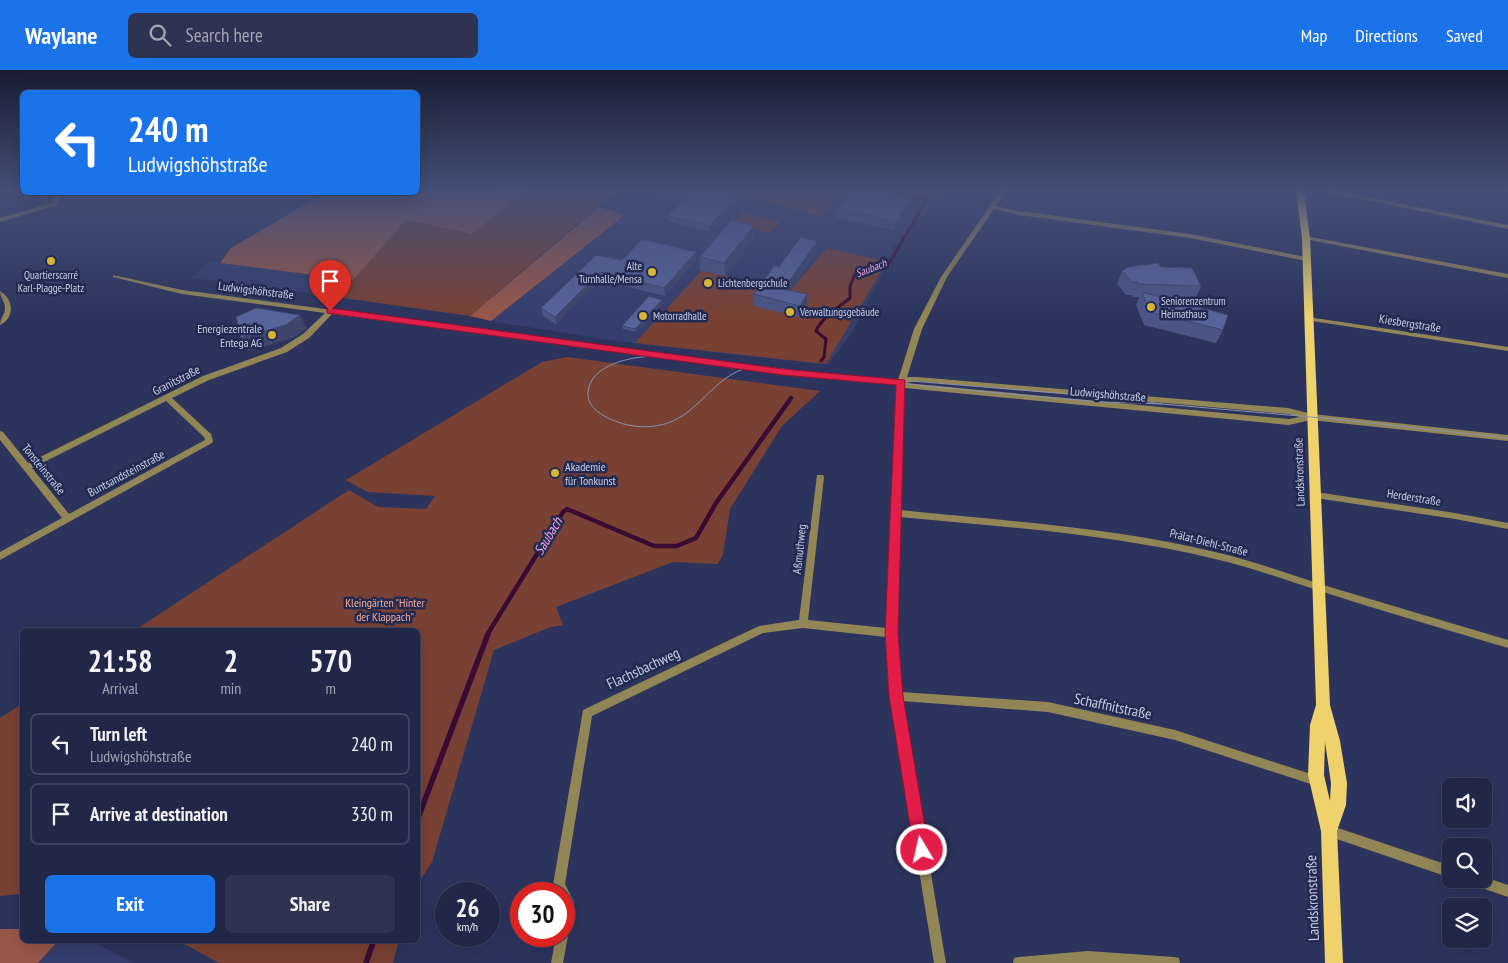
<!DOCTYPE html>
<html lang="en">
<head>
<meta charset="utf-8">
<style>
  :root { --surface:#212746; --page:#2d3351; --text:#f1f3f6; --muted:#a2a5b3; --line:#3e445f; --accent:#1a73e8 }
  body { margin:0; font-family:"PT Sans Narrow",sans-serif; background:var(--page); color:var(--text); height:100vh; display:flex; flex-direction:column; font-size:19px; white-space:nowrap }
  * { box-sizing:border-box; margin:0 }
  p { font-size:16px; color:var(--muted) }
  .icon { flex:none; width:28px; height:28px; fill:none; stroke:currentColor; stroke-width:2; stroke-linecap:round; stroke-linejoin:round }
  .map { position:relative; flex:1; overflow:hidden }
  .panel { position:absolute; left:20px; top:558px; width:400px; height:315px; display:flex; flex-direction:column; background:var(--surface); border-radius:8px; box-shadow:0 5px 20px #0002,0 0 0 1px var(--line) }
  .panel>* { flex:none }
  .banner { position:absolute; left:20px; top:20px; width:400px; height:105px; border-radius:8px; box-shadow:0 5px 20px #0002,0 0 0 1px var(--line); background:#1a73e8; color:#fff; overflow:hidden }
  .controls { position:absolute; left:1442px; top:708px; display:grid; gap:10px }
  .controls a { display:grid; place-items:center; width:50px; height:50px; border-radius:8px; background:var(--surface); box-shadow:0 5px 20px #0002,0 0 0 1px var(--line); font-size:25px }
  .speed { position:absolute; left:435px; top:812px; display:flex; gap:10px; font-size:25px; font-weight:700; text-align:center }
  .speed>* { display:grid; place-content:center; width:65px; height:65px; border-radius:50%; background:var(--surface); box-shadow:0 5px 20px #0002,0 0 0 1px var(--line); line-height:1 }
  .speed small { font-size:12px; font-weight:400 }
  .speed .limit { border:8px solid #d22; background:#fff; color:#111 }
  .pin { position:absolute; display:grid; place-items:center; width:42px; height:42px; color:#fff; margin:-51px -21px; border-radius:50% 50% 50% 0; rotate:-45deg; box-shadow:0 0 5px #0007 }
  .pin .icon { rotate:45deg }
  .me { position:absolute; width:55px; margin:-28px; rotate:351deg; stroke-linejoin:round; filter:drop-shadow(0 0 4px #0008) }
  .turn { display:flex; align-items:center; gap:18px; height:105px; padding:0 25px; font-size:22px }
  .turn .icon { width:65px; height:65px; stroke-width:2.5 }
  .turn b { display:block; font-size:35px; line-height:42px }
  .eta { display:flex; justify-content:space-evenly; align-items:center; height:85px; text-align:center }
  .eta b { font-size:30px; font-weight:700; line-height:35px }
  .primary-button { display:flex; gap:10px; margin-top:auto; padding:10px 25px }
  .primary-button a { flex:1; height:58px; border-radius:8px; background:var(--accent); color:#fff; font-size:20px; font-weight:700; line-height:58px; text-align:center }
  .primary-button a+a { background:var(--page); color:var(--text) }
  ul { padding:0; list-style:none }
  li { display:flex; align-items:center; gap:15px; height:62px; margin:0 10px 8px; padding:0 15px; border:2px solid var(--line); border-radius:8px }
  li div { flex:1 }
  li b { display:block; font-size:19px }
  li em { font-style:normal }
  header { display:flex; align-items:center; gap:30px; box-sizing:border-box; height:70px; padding:0 25px; background:var(--accent); color:#fff }
  header strong { font-size:24px }
  nav { display:flex; gap:28px; margin-inline-start:auto; font-size:18px }
  .search { width:350px; height:45px; background:var(--page); display:flex; align-items:center; gap:12px; box-sizing:border-box; padding:0 18px; border-radius:8px; color:var(--muted); font-size:19px }
  .map>svg:first-child { display:block }
</style>
</head>
<body>
<header>
<strong>Waylane</strong>
<div class="search"><svg class="icon" aria-label="search" viewBox="0 0 24 24"><circle cx="10" cy="10" r="6"/><path d="M15 15l6 6"/></svg>Search here</div>
<nav><a>Map</a><a>Directions</a><a>Saved</a></nav>
</header>
<div class="map">
<svg width="1508" height="893" viewBox="0 0 1508 893">
  <rect width="100%" height="100%" fill="#2c345d"/>
  <!-- built -->
  <path fill="#353e6d" d="M666 121H725L821 145 845 121H882L935 133 894 175 889 188 885 187 882 195 886 196 852 262 828 295 608 270 491 251 625 145 633 148Z
    M209 191 346 209 331 226 191 208Z
    M59 870H90L133 893H38Z"/>
  <!-- green -->
  <path fill="#794134" d="M494 121H616L470 246 337 227 406 150 472 164Z
    M725 121H845L821 146Z
    M882 121H942L938 128 908 127Z
    M742 142 780 151 770 163 732 154Z
    M827 178 884 191V196L826 294 635 273 702 200 790 221Z
    M567 287 820 321 782 356 730 439 723 484 718 494 673 492 556 537 563 555 551 557 494 580 432 792 418 814V560H135L349 420 378 437 426 439 435 426 367 422 346 410 542 292Z
    M22 634V824L0 826V648Z
    M177 870H399L393 893H219Z"/>
  <!-- forest -->
  <path fill="#985749" d="M526 121 472 164 406 150 353 210 220 193 231 178 325 123Z
    M599 137 625 145 491 251 470 246Z
    M0 859H22V870H59L38 893H0Z"/>
  <g fill="none" stroke-linecap="round" stroke-linejoin="round">
    <!-- stream-far2 -->
    <path stroke="#390b33" stroke-width="3" d="M821 291 824 287 826 269 816 261C823 246 838 238 850 228V216L855 204 890 192 927 129 893 121"/>
    <!-- stream-far1 -->
    <path stroke="#390b33" stroke-width="4.5" d="M487 565 563 442 567 439 654 476H677L696 468 716 433 791 328"/>
    <!-- stream -->
    <path stroke="#390b33" stroke-width="5.5" d="M418 748 488 564
      M366 893 374 870"/>
    <!-- minor -->
    <path fill="#938656" fill-rule="evenodd" d="M1000 121H1006L996 136 1019 141 1190 164 1306 187 1309 189 1306 191 1190 168 1019 145 994 139 947 207 922 259 907 307H917L1288 338 1312 344 1508 365V371L1311 350 1289 355 905 318 900 440C1005 451 1112 457 1215 482 1251 490 1285 503 1320 514 1382 533 1445 551 1508 570V578C1445 559 1382 541 1320 521 1285 510 1251 497 1215 489 1112 464 1005 457 900 447L896 563 901 622 1048 632 1175 660 1317 706 1321 707 1323 711 1321 715 1317 716 1175 670 1048 642 902 631 946 893H934L891 626 886 567 803 558 763 563 592 646 565 814 574 832 570 858 567 863 568 866 563 893H551L556 866H564V824H557L553 815 583 640 759 556 799 550 817 405H823L824 407 808 550 886 558 897 315 783 304 332 244 309 268 287 282 209 310 172 328 211 364 213 371 212 373 0 490V482L62 448 0 370V361L3 362 28 393 203 306 281 278 303 264 325 243 182 224 113 207V205L182 220 783 300 898 310 914 259 941 207ZM917 311 1288 344 1300 347 1289 349 905 313ZM166 331 204 367 205 370 69 444 32 398Z
      M1322 121H1336L1508 155V159Z
      M53 122H60L61 124 57 135 0 152V148L52 133 55 124Z
      M1306 166 1508 204V208L1304 169V167Z
      M0 221C14 229 15 248 0 255 0 248 5 245 5 238 5 231 0 228 0 221Z
      M1308 247 1508 277V281L1306 250V248Z
      M1316 422 1455 443 1508 453V459L1455 449 1316 428 1312 425Z
      M1329 755 1451 796V808L1325 765 1323 761 1325 757Z
      M1484 807 1508 815V827L1467 813 1465 809H1484Z
      M1088 881 1174 887 1179 888 1180 893H1013L1014 888 1019 887Z"/>
    <!-- major -->
    <path fill="#efd26b" fill-rule="evenodd" d="M1296 121H1304L1310 168 1330 635 1340 671 1347 713 1346 735 1337 761 1343 893H1325L1321 761 1308 705 1310 655 1316 635 1302 168ZM1325 672 1331 713 1330 731 1324 705Z"/>
    <!-- tram -->
    <path stroke="#8b92b1" stroke-width="1" d="M653 286 683 288 746 298C721 306 709 325 689 341 664 362 628 361 601 344 593 339 587 331 588 322 591 294 631 287 653 286Z
      M746 298 999 323 1101 332 1162 334
      M746 298 766 297 814 303 1129 329 1162 334
      M1162 334 1334 349 1508 368"/>
  </g>
  <!-- wall -->
  <path fill="#4b5585" d="M910 128 908 137 894 160 837 148 838 139Z
    M739 130 710 162 669 152 668 146Z
    M754 168 725 206 700 200V187Z
    M696 182V189L665 226 601 210 556 254 543 246 541 238 596 185 622 190Z
    M816 182 791 220 807 236 800 247 754 236V224L779 197Z
    M1161 197 1201 216 1195 230 1166 228 1223 260 1216 273 1144 255 1136 235 1139 227H1133L1132 225H1126L1117 214 1122 201Z
    M663 233 636 262 623 259 622 256Z"/>
  <!-- shaded-wall -->
  <path fill="#3d456c" d="M739 123V130L710 162V156Z
    M910 128 908 137 894 160 896 151Z
    M754 156V168L725 206 724 193Z
    M817 171 816 182 784 231V219Z
    M696 182V189L665 226 664 218Z
    M600 202 601 210 556 254 555 247Z
    M807 224V236L800 247V236Z
    M662 230 663 233 636 262 635 259Z
    M300 245 307 258 293 268 249 281 241 268Z"/>
  <!-- building -->
  <path fill="#57639b" stroke="#3d456c" d="M692 121H730L739 123 710 156 668 146Z
    M850 121H878L910 128 896 151 838 139Z
    M731 150 754 156 724 193 700 187Z
    M801 167 817 171 784 219 807 224 800 236 754 224 774 196 779 197Z
    M642 169 696 182 664 218 600 202 555 247 541 238 596 185 622 190Z
    M1158 193 1161 197 1192 198 1201 216 1138 214V212H1132L1122 201 1128 197Z
    M1142 222 1228 245 1223 260 1150 242Z
    M649 226 662 230 635 259 622 256Z
    M256 238 300 245 286 255 241 268 236 247Z"/>
  <!-- sky -->
  <linearGradient id="sky" x2="0" y2="1"><stop stop-color="#181d33"/><stop offset="0.49" stop-color="#455078"/><stop offset="1" stop-color="#455078" stop-opacity="0"/></linearGradient>
  <rect width="1508" height="246" fill="url(#sky)"/>
  <!-- route -->
  <path fill="#e11d48" stroke="#92132f" d="M330 238 783 299 905 310 898 563 903 626 929 780 927 786 922 788 916 786 914 780 889 626 885 563 896 315 783 305 327 243V239Z"/>
  <!-- markers -->
  <g fill="#d6b534" stroke="#232a51" stroke-width="2">
    <circle cx="51" cy="191" r="5"/>
    <circle cx="652" cy="202" r="5"/>
    <circle cx="708" cy="213" r="5"/>
    <circle cx="1151" cy="237" r="5"/>
    <circle cx="790" cy="242" r="5"/>
    <circle cx="643" cy="246" r="5"/>
    <circle cx="272" cy="265" r="5"/>
    <circle cx="555" cy="403" r="5"/>
  </g>
  <g text-anchor="middle" dominant-baseline="central" stroke-width="5" stroke-linejoin="round" paint-order="stroke">
    <!-- far-poi labels -->
    <g font-size="11" fill="#c9d0e9" stroke="#232a51" text-anchor="start">
      <text x="642" y="196" text-anchor="end">Alte<tspan x="642" dy="13">Turnhalle/Mensa</tspan></text>
      <text x="51" y="205" text-anchor="middle">Quartierscarré<tspan x="51" dy="13">Karl-Plagge-Platz</tspan></text>
      <text x="718" y="213">Lichtenbergschule</text>
      <text x="1161" y="231">Seniorenzentrum<tspan x="1161" dy="13">Heimathaus</tspan></text>
      <text x="800" y="242">Verwaltungsgebäude</text>
      <text x="653" y="246">Motorradhalle</text>
    </g>
    <!-- far-water labels -->
    <g font-size="11" font-style="italic" fill="#f2a5e3" stroke="#232a51">
      <text transform="translate(871 198) rotate(-21)">Saubach</text>
    </g>
    <!-- street labels -->
    <g font-size="12" fill="#c9d0e9" stroke="#232a51">
      <text transform="translate(256 220) rotate(7)">Ludwigshöhstraße</text>
      <text transform="translate(1410 253) rotate(9)">Kiesbergstraße</text>
      <text transform="translate(176 310) rotate(-27)">Granitstraße</text>
      <text transform="translate(1108 324) rotate(5)">Ludwigshöhstraße</text>
      <text transform="translate(44 399) rotate(51)">Tonsteinstraße</text>
      <text transform="translate(1299 402) rotate(-92)">Landskronstraße</text>
      <text transform="translate(126 403) rotate(-28)">Buntsandsteinstraße</text>
      <text transform="translate(1414 427) rotate(9)">Herderstraße</text>
      <text transform="translate(1209 472) rotate(14)">Prälat-Diehl-Straße</text>
      <text transform="translate(799 479) rotate(-84)">Aßmuthweg</text>
    </g>
    <!-- poi labels -->
    <g font-size="12" fill="#c9d0e9" stroke="#232a51" text-anchor="end">
      <text x="262" y="258">Energiezentrale<tspan x="262" dy="14">Entega AG</tspan></text>
      <text x="565" y="396" text-anchor="start">Akademie<tspan x="565" dy="14">für Tonkunst</tspan></text>
    </g>
    <!-- park labels -->
    <g font-size="12" fill="#f8aa98" stroke="#232a51">
      <text x="385" y="532">Kleingärten "Hinter<tspan x="385" dy="14">der Klappach"</tspan></text>
    </g>
    <!-- water labels -->
    <g font-size="14" font-style="italic" fill="#f2a5e3" stroke="#232a51">
      <text transform="translate(548 466) rotate(-59)">Saubach</text>
    </g>
    <!-- near-street labels -->
    <g font-size="15" fill="#c9d0e9" stroke="#232a51">
      <text transform="translate(643 598) rotate(-25)">Flachsbachweg</text>
      <text transform="translate(1113 636) rotate(12)">Schaffnitstraße</text>
      <text transform="translate(1312 828) rotate(-92)">Landskronstraße</text>
    </g>
  </g>
</svg>
<div class="controls">
<a><svg class="icon" aria-label="sound" viewBox="0 0 24 24"><path d="M4 9h4l5-4v14l-5-4H4zM17 9q2 3 0 6"/></svg></a>
<a><svg class="icon" aria-label="search" viewBox="0 0 24 24"><circle cx="10" cy="10" r="6"/><path d="M15 15l6 6"/></svg></a>
<a><svg class="icon" aria-label="layers" viewBox="0 0 24 24"><path d="M12 4l9 5-9 5-9-5zM3 14l9 5 9-5"/></svg></a>
</div>
<div class="speed"><div>26<small>km/h</small></div><div class="limit">30</div></div>
<div class="pin" style="left:330px;top:241px;background:#d93025"><svg class="icon" aria-label="arrive" viewBox="0 0 24 24"><path d="M6 21V4h12l-3 4 3 4H6"/></svg></div>
<svg class="me" style="left:922px;top:780px" viewBox="-20 -20 40 40"><circle r="17" fill="#e11d48" stroke="#fff" stroke-width="3"/><path d="M0-11L8 9 0 5-8 9z" fill="#fff"/></svg>
<div class="banner">
<div class="turn"><svg class="icon" aria-label="left" viewBox="0 0 24 24"><path d="M17 20v-9H6M10 6l-5 5 5 5"/></svg><div><b>240 m</b>Ludwigshöhstraße</div></div>
</div>
<section class="panel">
<div class="eta">
<div><b>21:58</b><p>Arrival</p></div>
<div><b>2</b><p>min</p></div>
<div><b>570</b><p>m</p></div>
</div>
<ul>
<li><svg class="icon" aria-label="left" viewBox="0 0 24 24"><path d="M17 20v-9H6M10 6l-5 5 5 5"/></svg><div><b>Turn left</b><p>Ludwigshöhstraße</p></div><em>240 m</em></li>
<li><svg class="icon" aria-label="arrive" viewBox="0 0 24 24"><path d="M6 21V4h12l-3 4 3 4H6"/></svg><div><b>Arrive at destination</b></div><em>330 m</em></li>
</ul>
<div class="primary-button"><a>Exit</a><a>Share</a></div>
</section>
</div>
</body>
</html>
